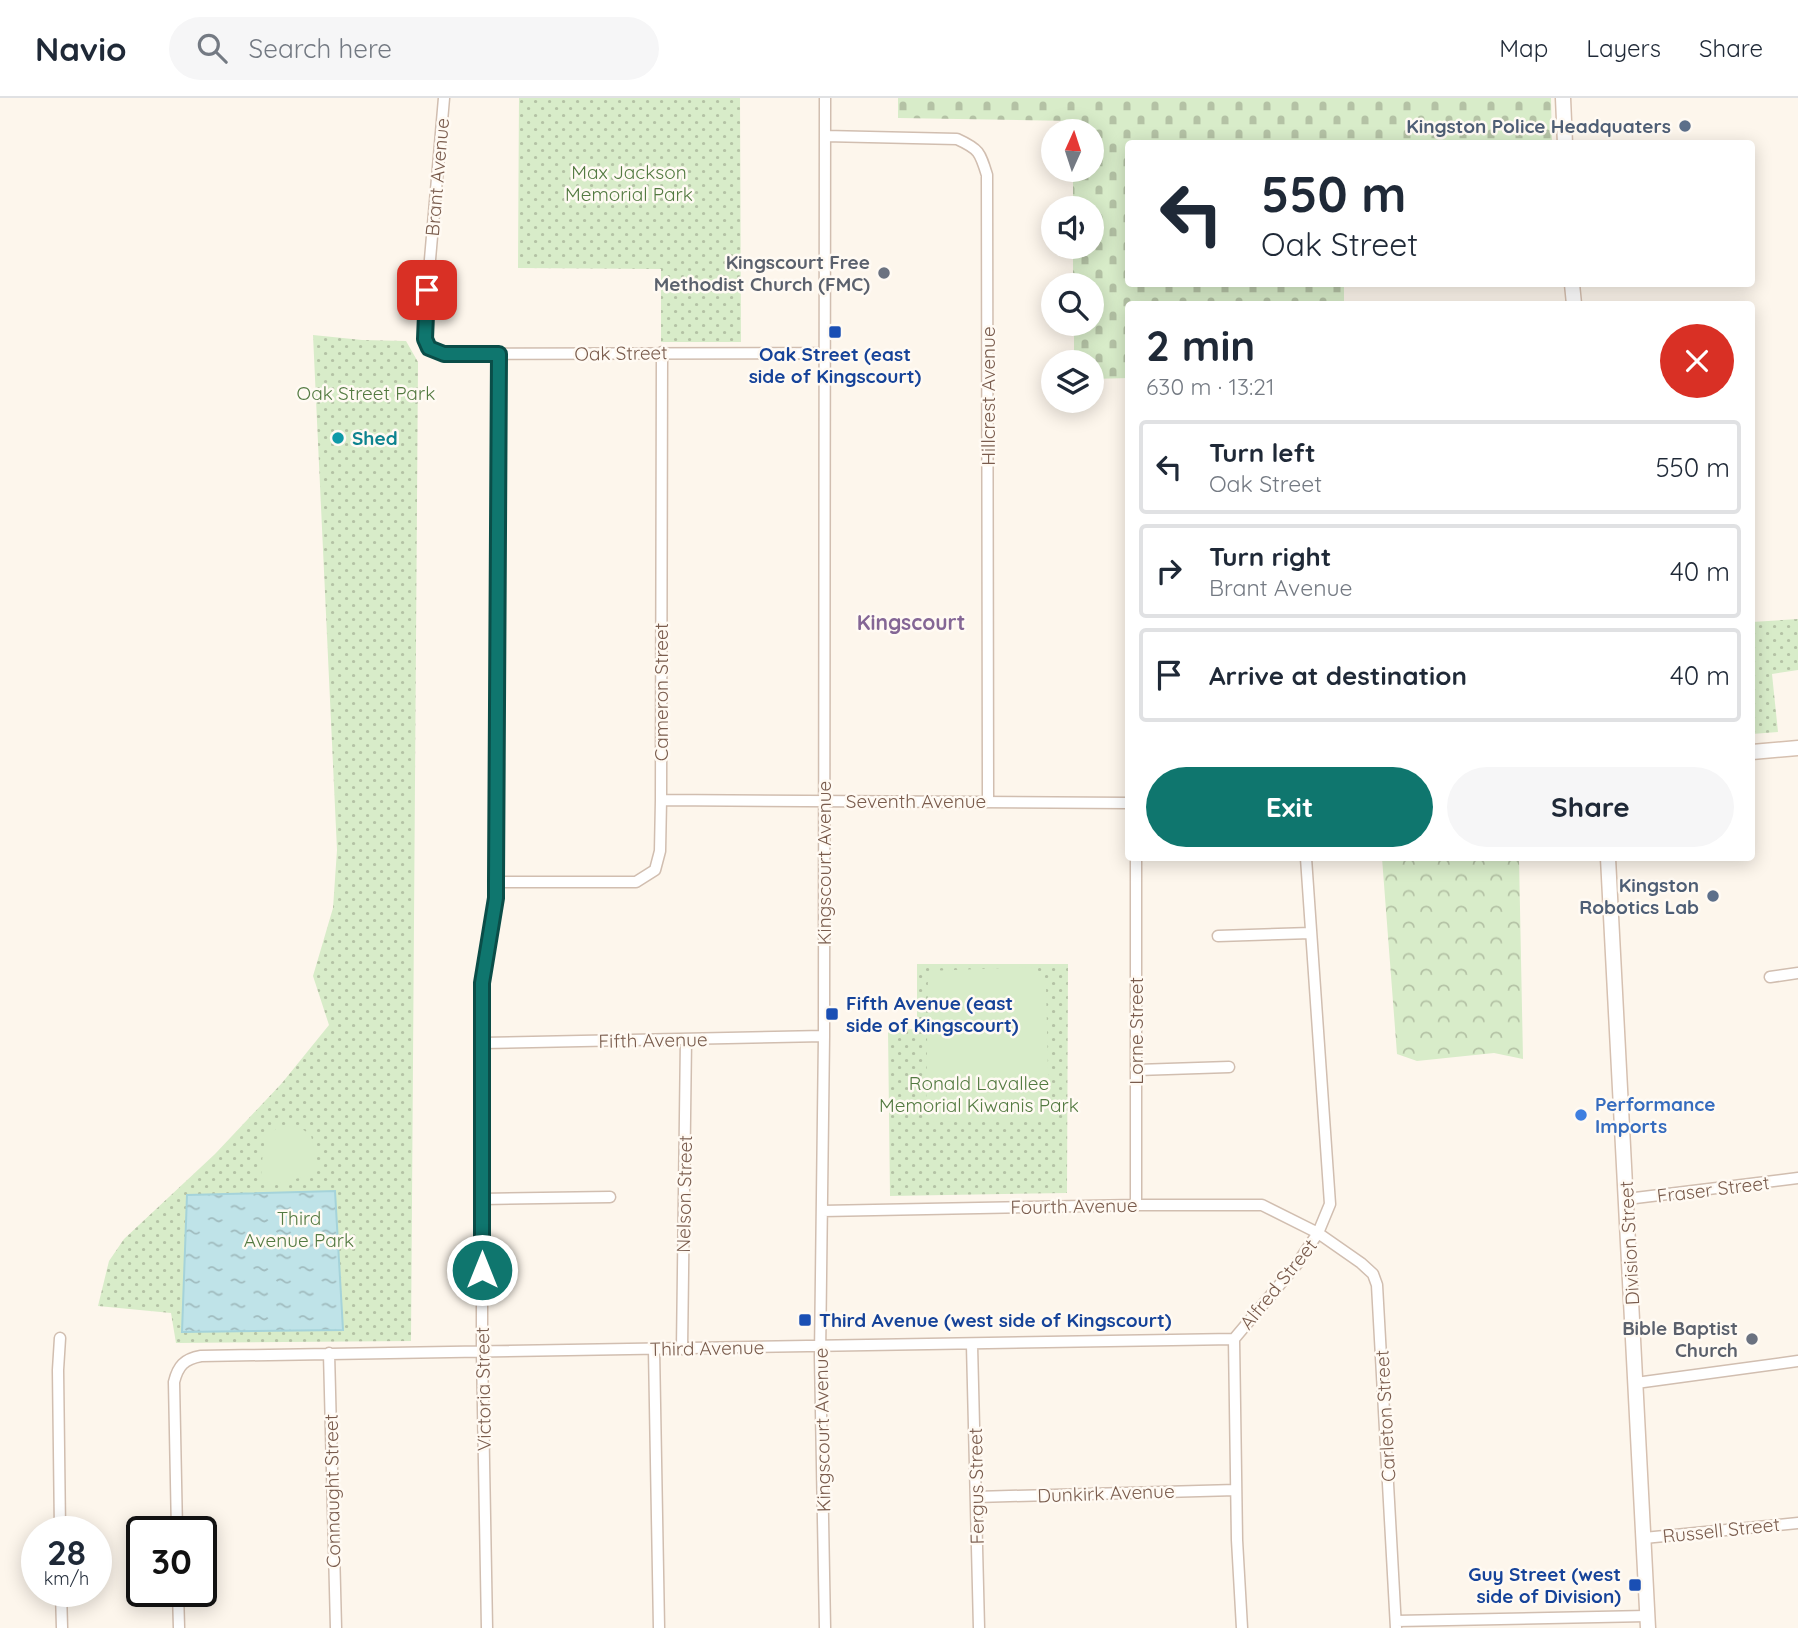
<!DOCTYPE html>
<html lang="en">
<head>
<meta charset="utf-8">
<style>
  :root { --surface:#fff; --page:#f6f6f7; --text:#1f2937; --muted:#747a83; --line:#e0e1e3; --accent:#0f766e }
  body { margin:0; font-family:Quicksand,sans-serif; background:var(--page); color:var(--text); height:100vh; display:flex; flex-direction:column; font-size:26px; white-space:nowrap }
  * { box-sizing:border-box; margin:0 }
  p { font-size:23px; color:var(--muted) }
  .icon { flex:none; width:38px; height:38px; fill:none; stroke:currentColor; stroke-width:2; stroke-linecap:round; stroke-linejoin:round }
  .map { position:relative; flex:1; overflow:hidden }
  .side { position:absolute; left:1125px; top:203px; width:630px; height:560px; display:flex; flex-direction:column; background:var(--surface); border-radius:7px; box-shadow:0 4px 18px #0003 }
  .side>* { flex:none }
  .hud { position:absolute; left:1125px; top:42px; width:630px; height:147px; border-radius:7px; box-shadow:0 4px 18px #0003; background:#fff; color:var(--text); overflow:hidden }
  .needle { width:46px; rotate:3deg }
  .tools { position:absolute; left:1041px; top:21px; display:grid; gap:14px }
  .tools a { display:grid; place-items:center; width:63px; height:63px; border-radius:50%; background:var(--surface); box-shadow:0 4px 18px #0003; font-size:35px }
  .speed { position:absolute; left:21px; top:1418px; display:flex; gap:14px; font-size:35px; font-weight:700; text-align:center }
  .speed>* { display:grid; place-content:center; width:91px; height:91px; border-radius:50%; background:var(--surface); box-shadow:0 4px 18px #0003; line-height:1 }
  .speed small { font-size:18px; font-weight:400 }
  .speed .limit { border:4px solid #111; border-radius:10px; background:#fff; color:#111 }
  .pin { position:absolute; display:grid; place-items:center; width:60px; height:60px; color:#fff; margin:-30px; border-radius:14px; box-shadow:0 4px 10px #0006 }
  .me { position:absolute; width:77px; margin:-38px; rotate:0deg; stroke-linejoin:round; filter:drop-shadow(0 0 5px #0008) }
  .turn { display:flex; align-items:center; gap:24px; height:147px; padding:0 21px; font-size:32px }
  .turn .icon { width:91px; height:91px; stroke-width:2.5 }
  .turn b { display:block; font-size:49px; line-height:60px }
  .round { display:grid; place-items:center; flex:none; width:74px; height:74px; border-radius:37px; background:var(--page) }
  .headline { display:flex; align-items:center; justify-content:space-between; height:119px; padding:0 21px }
  h1 { font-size:42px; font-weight:800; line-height:52px }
  .button { display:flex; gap:14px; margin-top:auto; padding:14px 21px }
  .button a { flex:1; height:80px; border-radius:42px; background:var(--accent); color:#fff; font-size:28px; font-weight:800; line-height:80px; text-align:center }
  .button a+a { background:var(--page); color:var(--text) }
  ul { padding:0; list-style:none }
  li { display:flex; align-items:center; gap:21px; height:94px; margin:0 14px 10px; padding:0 7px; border:4px solid var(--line); border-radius:7px }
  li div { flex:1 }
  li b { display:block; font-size:26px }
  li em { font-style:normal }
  header { display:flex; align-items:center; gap:42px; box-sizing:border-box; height:98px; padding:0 35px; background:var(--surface); border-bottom:2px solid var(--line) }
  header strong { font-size:33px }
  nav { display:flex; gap:38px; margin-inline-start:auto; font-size:24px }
  .search { width:490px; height:63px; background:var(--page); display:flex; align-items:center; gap:18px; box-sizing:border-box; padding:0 24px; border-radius:38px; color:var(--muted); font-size:26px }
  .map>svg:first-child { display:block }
</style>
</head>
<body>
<header>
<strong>Navio</strong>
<div class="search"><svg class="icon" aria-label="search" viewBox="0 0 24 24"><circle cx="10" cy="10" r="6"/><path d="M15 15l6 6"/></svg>Search here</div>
<nav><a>Map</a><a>Layers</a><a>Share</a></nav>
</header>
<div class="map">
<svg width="1798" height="1530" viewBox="0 0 1798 1530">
  <defs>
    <pattern id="grass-dots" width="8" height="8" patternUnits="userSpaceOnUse" patternTransform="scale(1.75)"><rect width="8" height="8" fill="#d8ecc9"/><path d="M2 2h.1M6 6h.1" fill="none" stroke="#b4c2a5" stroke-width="1.8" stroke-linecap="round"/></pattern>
    <pattern id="forest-crowns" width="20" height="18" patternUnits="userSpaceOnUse" patternTransform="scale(1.75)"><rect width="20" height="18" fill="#d8ecc9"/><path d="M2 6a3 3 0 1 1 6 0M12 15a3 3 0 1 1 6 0" fill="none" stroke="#b4c2a5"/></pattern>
    <pattern id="cemetery-stones" width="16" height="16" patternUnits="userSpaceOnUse" patternTransform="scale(1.75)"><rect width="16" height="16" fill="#d8ecc9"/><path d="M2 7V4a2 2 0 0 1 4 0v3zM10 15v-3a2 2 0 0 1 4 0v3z" fill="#b4c2a5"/></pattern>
    <pattern id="water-ripples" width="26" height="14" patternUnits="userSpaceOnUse" patternTransform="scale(1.75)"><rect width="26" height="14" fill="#bfe3e8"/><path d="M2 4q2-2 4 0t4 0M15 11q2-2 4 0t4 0" fill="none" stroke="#a0bbbe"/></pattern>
  </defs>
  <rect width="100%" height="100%" fill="#fdf6ec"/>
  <!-- grass -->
  <path fill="url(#grass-dots)" d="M519 0H740L741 244H661V171L518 170Z
    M313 237 362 242 406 243 418 264 411 1243 176 1245 171 1215 98 1208 109 1163 124 1141 215 1056 282 985 329 927 313 878 333 810 337 752Z
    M1798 521V572L1772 576 1778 634 1752 636V524Z
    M917 866H1068L1067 1095 890 1098 888 932 917 931Z"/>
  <!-- forest -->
  <path fill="url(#forest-crowns)" d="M1382 760H1519L1523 961 1494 955 1417 963 1397 956Z"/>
  <!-- cemetery -->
  <path fill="url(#cemetery-stones)" d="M898 0H1551L1552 45 1129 46V186H1344V206H1129V280L1092 281V264H1074V226H1092V187H1073V149H1092V110H1073V72H1092V33H1073L1072 23 898 20Z"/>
  <!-- garden -->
  <path fill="#d8ecc9" d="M1034 869 1046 886 1049 1021 926 1024 928 873Z
    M284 1028 299 1029 311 1037 317 1068 312 1077 269 1087 261 1078C264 1056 259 1034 284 1028Z"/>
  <!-- water -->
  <path fill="url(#water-ripples)" stroke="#a5d3da" stroke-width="2" d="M335 1093 343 1232 182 1234 187 1097Z"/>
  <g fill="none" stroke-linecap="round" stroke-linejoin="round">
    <defs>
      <path id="street" d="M444 0 425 219V241L429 250 444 256H455L825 255
        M825 0 824 938 820 1258 825 1530
        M825 38 957 41C979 51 980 54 987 77L988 702
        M661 702 1129 705
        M496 784H636L655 772 660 753 661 702 662 254
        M1218 838 1311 835
        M1770 879 1798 875
        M482 945 824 938
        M1137 972 1229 969
        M482 1101 610 1099
        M1627 1101 1798 1080
        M1136 1107V760
        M822 1113 1136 1107H1262L1318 1135 1361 1165 1373 1176 1377 1187 1396 1530
        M60 1240 58 1272 60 1433
        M972 1247 979 1530
        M654 1251 659 1530
        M682 1251 686 941
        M329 1255 336 1530
        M1636 1285 1798 1263
        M976 1399 1236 1392
        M177 1433 174 1284C178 1268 184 1261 201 1258L1234 1241
        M1644 1440 1798 1425
        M61 1493 62 1530
        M178 1493 179 1530
        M1396 1523 1647 1518
        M487 1530 482 1254V885L496 800 499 256
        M1242 1530 1237 1442 1234 1241 1297 1166 1318 1135 1330 1106 1306 760"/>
      <path id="secondary" d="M1563 0 1565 46
        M1572 186 1574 206
        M1752 654 1798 650
        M1608 760 1648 1530"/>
    </defs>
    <!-- street casing -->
    <use href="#street" stroke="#d1beb0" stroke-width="13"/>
    <!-- secondary casing -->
    <use href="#secondary" stroke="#d6c0b0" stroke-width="17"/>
    <!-- street -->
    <use href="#street" stroke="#fff" stroke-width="10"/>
    <!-- secondary -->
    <use href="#secondary" stroke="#fff" stroke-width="14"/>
  </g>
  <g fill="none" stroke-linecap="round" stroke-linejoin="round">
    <defs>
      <path id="route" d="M427 192 425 241 429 250 444 256H499L496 784V800L482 885V1172"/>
    </defs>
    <!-- route casing -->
    <use href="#route" stroke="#0a4d48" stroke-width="18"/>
    <!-- route -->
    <use href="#route" stroke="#0f766e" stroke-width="12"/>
  </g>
  <!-- markers -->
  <g fill="#5c6f8a" stroke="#fffaf3" stroke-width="2.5">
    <circle cx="1685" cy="28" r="7"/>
    <circle cx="1713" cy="798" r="7"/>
  </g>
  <g fill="#6b7280" stroke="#fffaf3" stroke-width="2.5">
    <circle cx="884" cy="175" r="7"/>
    <circle cx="1752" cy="1241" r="7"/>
  </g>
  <g fill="#1a4fb4" stroke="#fffaf3" stroke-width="2.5">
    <rect x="828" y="227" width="14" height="14" rx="3.5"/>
    <rect x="825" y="909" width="14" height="14" rx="3.5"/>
    <rect x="798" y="1215" width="14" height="14" rx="3.5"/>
    <rect x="1628" y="1480" width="14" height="14" rx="3.5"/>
  </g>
  <circle fill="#0f9aa8" stroke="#fffaf3" stroke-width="2.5" cx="338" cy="340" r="7"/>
  <circle fill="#3f7fe0" stroke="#fffaf3" stroke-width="2.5" cx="1581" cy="1017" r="7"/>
  <g text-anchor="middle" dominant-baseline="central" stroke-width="5" stroke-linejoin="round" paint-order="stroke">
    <!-- service labels -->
    <g font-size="19" font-weight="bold" fill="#4e5e75" stroke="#fffaf3" text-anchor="end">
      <text x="1671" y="28">Kingston Police Headquaters</text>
      <text x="1699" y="787">Kingston<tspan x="1699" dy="22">Robotics Lab</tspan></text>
    </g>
    <!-- park labels -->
    <g font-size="19" fill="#537a41" stroke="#fffaf3">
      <text x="629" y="74">Max Jackson<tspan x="629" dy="22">Memorial Park</tspan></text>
      <text x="366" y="295">Oak Street Park</text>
      <text x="979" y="985">Ronald Lavallee<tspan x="979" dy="22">Memorial Kiwanis Park</tspan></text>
      <text x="299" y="1120">Third<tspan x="299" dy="22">Avenue Park</tspan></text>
    </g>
    <!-- street labels -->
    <g font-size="19" fill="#7a5c4d" stroke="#fffaf3">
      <text transform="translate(437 79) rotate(-85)">Brant Avenue</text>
      <text transform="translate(621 255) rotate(-1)">Oak Street</text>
      <text transform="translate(988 298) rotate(-90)">Hillcrest Avenue</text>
      <text transform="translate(661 594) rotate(-90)">Cameron Street</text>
      <text x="916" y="703">Seventh Avenue</text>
      <text transform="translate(824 765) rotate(-90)">Kingscourt Avenue</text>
      <text transform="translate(1136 933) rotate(-90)">Lorne Street</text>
      <text transform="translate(653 942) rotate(-1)">Fifth Avenue</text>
      <text transform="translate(1713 1091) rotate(-7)">Fraser Street</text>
      <text transform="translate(684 1096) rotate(-89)">Nelson Street</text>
      <text transform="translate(1074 1108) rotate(-1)">Fourth Avenue</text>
      <text transform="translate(1629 1145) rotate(-93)">Division Street</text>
      <text transform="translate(1278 1186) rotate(-51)">Alfred Street</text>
      <text transform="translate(707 1250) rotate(-1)">Third Avenue</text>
      <text transform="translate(483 1291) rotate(-91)">Victoria Street</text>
      <text transform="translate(1385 1318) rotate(-93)">Carleton Street</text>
      <text transform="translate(822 1332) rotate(-91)">Kingscourt Avenue</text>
      <text transform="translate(976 1388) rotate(-91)">Fergus Street</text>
      <text transform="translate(332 1393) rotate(-91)">Connaught Street</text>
      <text transform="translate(1106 1395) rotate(-2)">Dunkirk Avenue</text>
      <text transform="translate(1721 1432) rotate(-6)">Russell Street</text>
    </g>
    <!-- worship labels -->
    <g font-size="19" font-weight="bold" fill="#5b616d" stroke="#fffaf3" text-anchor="end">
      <text x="870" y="164">Kingscourt Free<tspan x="870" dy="22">Methodist Church (FMC)</tspan></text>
      <text x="1738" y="1230">Bible Baptist<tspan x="1738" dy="22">Church</tspan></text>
    </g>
    <!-- transit labels -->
    <g font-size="19" font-weight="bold" fill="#164399" stroke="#fffaf3" text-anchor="start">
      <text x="835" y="256" text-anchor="middle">Oak Street (east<tspan x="835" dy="22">side of Kingscourt)</tspan></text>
      <text x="846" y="905">Fifth Avenue (east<tspan x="846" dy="22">side of Kingscourt)</tspan></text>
      <text x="819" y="1222">Third Avenue (west side of Kingscourt)</text>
      <text x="1621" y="1476" text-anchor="end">Guy Street (west<tspan x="1621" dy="22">side of Division)</tspan></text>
    </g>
    <!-- culture labels -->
    <g font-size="19" font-weight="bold" fill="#0d838f" stroke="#fffaf3" text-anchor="start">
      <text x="352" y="340">Shed</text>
    </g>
    <!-- shop labels -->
    <g font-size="19" font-weight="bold" fill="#366cbe" stroke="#fffaf3" text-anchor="start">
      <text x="1595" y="1006">Performance<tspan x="1595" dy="22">Imports</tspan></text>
    </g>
    <!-- neighbourhood labels -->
    <g font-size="21" font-weight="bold" fill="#846695" stroke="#fffaf3">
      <text x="911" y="524">Kingscourt</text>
    </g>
  </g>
</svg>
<div class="tools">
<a><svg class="needle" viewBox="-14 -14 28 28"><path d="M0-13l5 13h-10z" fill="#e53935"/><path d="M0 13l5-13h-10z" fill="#747a83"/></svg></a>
<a><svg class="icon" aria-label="sound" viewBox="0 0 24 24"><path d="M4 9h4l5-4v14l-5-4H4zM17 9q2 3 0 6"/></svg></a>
<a><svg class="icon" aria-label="search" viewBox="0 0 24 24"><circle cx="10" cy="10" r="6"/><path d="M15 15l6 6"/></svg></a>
<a><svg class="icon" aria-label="layers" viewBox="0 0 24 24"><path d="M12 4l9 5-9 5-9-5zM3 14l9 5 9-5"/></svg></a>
</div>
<div class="speed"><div>28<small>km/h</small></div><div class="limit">30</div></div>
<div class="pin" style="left:427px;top:192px;background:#d93025"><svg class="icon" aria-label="arrive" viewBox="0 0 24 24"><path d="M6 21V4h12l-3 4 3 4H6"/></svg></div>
<svg class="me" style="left:482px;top:1172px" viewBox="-20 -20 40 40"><circle r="17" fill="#0f766e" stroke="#fff" stroke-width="3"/><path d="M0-11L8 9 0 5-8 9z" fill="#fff"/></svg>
<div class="hud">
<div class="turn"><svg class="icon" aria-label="left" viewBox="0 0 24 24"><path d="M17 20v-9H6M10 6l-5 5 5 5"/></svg><div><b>550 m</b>Oak Street</div></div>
</div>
<section class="side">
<div class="headline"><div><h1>2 min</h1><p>630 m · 13:21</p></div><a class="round" style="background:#d93025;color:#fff"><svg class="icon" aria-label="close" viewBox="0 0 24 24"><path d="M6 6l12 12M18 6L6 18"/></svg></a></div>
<ul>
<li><svg class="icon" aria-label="left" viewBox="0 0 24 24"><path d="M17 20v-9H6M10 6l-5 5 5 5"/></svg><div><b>Turn left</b><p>Oak Street</p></div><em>550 m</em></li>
<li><svg class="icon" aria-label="right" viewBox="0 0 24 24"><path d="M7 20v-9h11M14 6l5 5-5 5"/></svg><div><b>Turn right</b><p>Brant Avenue</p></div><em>40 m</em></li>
<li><svg class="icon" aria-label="arrive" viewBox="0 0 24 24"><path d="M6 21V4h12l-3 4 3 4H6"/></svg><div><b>Arrive at destination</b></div><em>40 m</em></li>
</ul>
<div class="button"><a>Exit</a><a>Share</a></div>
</section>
</div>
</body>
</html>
